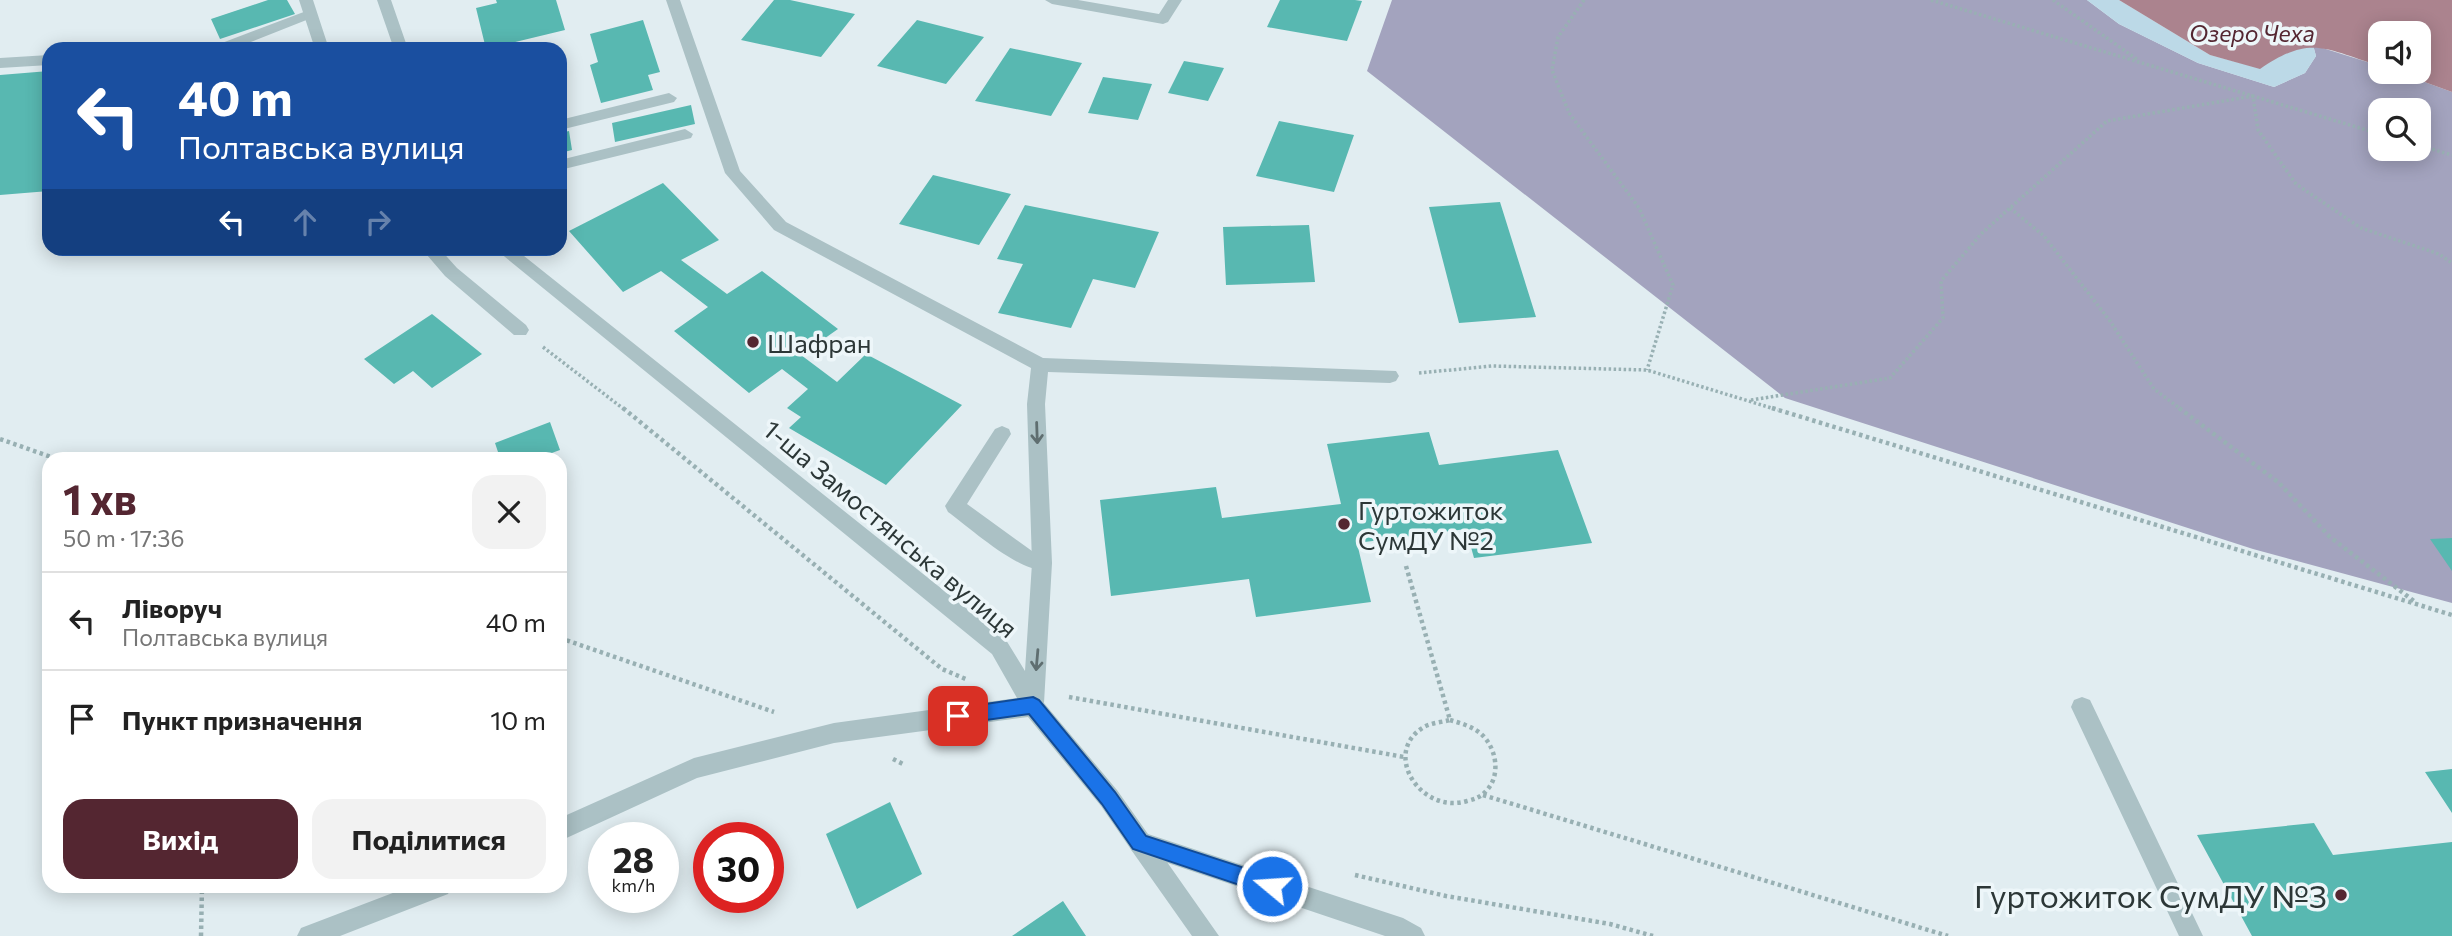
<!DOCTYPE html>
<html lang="uk">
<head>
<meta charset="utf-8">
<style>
  :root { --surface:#fff; --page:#f2f2f2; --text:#222; --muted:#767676; --line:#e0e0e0; --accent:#542631 }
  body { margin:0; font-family:Commissioner,sans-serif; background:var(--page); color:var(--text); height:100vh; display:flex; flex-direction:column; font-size:26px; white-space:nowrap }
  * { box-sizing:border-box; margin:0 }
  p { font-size:23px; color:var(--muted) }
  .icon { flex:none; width:38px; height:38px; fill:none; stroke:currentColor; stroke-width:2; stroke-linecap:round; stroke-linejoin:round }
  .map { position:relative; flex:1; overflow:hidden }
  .panel { position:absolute; left:42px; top:452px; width:525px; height:441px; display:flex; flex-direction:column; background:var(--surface); border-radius:21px; box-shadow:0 4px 18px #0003 }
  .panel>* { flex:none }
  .guide { position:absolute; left:42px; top:42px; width:525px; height:214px; border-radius:21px; box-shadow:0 4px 18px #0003; background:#1a4fa0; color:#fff; overflow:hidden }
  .tools { position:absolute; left:2368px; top:21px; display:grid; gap:14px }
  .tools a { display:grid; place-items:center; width:63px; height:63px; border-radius:14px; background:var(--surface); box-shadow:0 4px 18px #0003; font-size:35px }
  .speed { position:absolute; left:588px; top:822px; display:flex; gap:14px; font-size:35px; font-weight:700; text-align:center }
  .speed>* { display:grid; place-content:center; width:91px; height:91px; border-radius:50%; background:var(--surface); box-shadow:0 4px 18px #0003; line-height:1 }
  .speed small { font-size:18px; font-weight:400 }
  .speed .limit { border:10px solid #d22; background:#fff; color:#111 }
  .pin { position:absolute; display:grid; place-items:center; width:60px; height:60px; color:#fff; margin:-30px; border-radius:14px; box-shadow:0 4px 10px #0006 }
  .me { position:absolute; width:77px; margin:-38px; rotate:288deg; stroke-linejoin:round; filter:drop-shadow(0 0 5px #0008) }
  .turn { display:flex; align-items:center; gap:24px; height:147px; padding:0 21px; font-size:32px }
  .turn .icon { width:91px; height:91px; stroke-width:2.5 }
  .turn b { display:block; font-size:49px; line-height:60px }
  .lanes { display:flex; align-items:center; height:66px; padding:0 21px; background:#0003; justify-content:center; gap:35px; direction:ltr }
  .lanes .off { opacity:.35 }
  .round { display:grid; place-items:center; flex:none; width:74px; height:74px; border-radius:21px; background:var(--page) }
  .overview { display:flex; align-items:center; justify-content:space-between; height:119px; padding:0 21px }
  h1 { font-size:42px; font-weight:700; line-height:52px; color:var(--accent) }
  .action { display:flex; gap:14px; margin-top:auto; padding:14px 21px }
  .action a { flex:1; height:80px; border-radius:21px; background:var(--accent); color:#fff; font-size:28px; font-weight:700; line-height:80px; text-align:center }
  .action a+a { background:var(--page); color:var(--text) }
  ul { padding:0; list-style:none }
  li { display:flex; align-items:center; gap:21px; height:98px; padding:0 21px; border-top:2px solid var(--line) }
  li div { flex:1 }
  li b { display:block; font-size:26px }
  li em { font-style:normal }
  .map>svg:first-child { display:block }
</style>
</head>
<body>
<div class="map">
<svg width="2452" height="936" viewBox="0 0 2452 936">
  <rect width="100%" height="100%" fill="#e1edf1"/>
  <!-- green -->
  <path fill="#a3a3be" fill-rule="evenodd" d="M1392 0H2087L2119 24 2198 63 2274 87 2305 73 2316 56 2313 45 2380 66V72H2397L2452 92V603L2253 549 1785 398 1367 71ZM2380 110H2418V149H2380Z"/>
  <!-- sand -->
  <path fill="#bcd9e7" d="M2087 0H2119L2210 55 2259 68 2285 52 2313 45 2316 56 2305 73 2274 87 2198 63 2119 24Z"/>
  <!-- water -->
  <path fill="#ab838e" d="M2119 0H2452V92L2397 72H2418V33H2380V66C2325 49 2311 34 2260 69L2210 55Z"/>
  <!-- building -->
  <path fill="#58b8b1" d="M268 0H287L295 14 220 39 211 19Z
    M496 0H556L565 30 486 49 476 8 497 3Z
    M774 0H790L855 14 821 57 741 40Z
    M1280 0H1355L1362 1 1347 41 1267 27Z
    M643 20 660 72 648 75 653 90 601 103 590 65 598 62 590 34Z
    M917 20 984 37 946 84 877 66Z
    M1010 48 1082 63 1051 116 975 101Z
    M1184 61 1224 68 1208 101 1168 93Z
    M49 71V191L0 195V75Z
    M1103 77 1152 84 1138 120 1088 113Z
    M691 105 695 124 615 142 612 123Z
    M1279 121 1354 135 1334 192 1256 176Z
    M569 131 572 150 560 153V133Z
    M933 175 1011 194 979 245 899 224Z
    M663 183 719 240 681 260 727 294 762 271 838 329 801 355 837 382 866 354 962 405 886 485 789 428 801 417 787 408 808 389 782 369 749 393 674 331 708 307 661 271 623 292 569 231Z
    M1500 202 1536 317 1459 323 1429 207Z
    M1025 205 1159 232 1135 288 1093 279 1071 328 998 313 1023 264 997 259Z
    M1309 225 1315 282 1226 285 1223 227Z
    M432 314 482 354 432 388 413 371 394 384 364 359Z
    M550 422 560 450 538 458H500L495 443Z
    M1429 432 1439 465 1558 450 1592 543 1474 558 1466 529 1357 543 1371 602 1256 617 1249 579 1111 596 1100 500 1216 487 1222 518 1341 504 1327 444Z
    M2452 538V571L2430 539Z
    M2452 769V813L2425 772Z
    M890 802 922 874 857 909 826 834Z
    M2314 823 2333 855 2452 842V936H2252L2197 835Z
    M1063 901 1086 936H1012Z"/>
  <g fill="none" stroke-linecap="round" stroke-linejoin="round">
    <!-- path-far1 -->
    <path stroke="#98b0b3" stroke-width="3.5" stroke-dasharray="2.5 2.5" stroke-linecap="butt" d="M1584 0 1558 37 1552 70 1569 113 1639 208 1673 285 1647 370
      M1931 0 2380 134
      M2053 0 2138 60
      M2418 145 2452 155
      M2010 208 2044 236 2110 321 2154 389 2182 410
      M543 347 625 410
      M1419 373 1492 366 1647 370 1778 410
      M1751 400 1890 378 1943 318 1941 281 1981 234 2107 121 2253 96 2258 130 2296 184 2361 228 2439 254 2452 263"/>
    <!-- path -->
    <path stroke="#98b0b3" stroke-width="4.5" stroke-dasharray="3.5 3.5" stroke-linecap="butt" d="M623 408 942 669 968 680
      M1772 408 2452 615
      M2179 408 2278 482 2330 537 2415 602
      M0 439 54 458
      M1406 566 1450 720
      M560 638 774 712
      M1069 697 1404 757
      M1450 720C1460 723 1471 726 1480 733 1496 746 1502 775 1486 791 1481 797 1475 799 1467 801 1420 815 1381 752 1424 727 1431 723 1442 722 1450 720Z
      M893 759 905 765
      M1483 795 1948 936
      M1355 875 1446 896 1610 924 1653 936
      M201 936 202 886"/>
    <!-- service -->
    <path fill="#abc1c5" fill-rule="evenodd" d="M377 0H391L408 49H394Z
      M309 10 316 14 314 17 233 49H212L214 46Z
      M49 55V65L0 68V58Z
      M669 93 677 98 674 102 560 130V120Z
      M685 129 693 134 691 138 560 170V160Z
      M421 248H439L457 268 526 325 529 330 526 335H514L445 276Z
      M1002 426 1009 429 1011 434 967 504 1032 551 1049 557 1052 563 1049 569C1025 578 969 527 948 512L945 506 995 429Z
      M2082 697 2090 700 2203 936H2179L2071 707 2074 700Z
      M1140 832 1148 835 1219 936H1192L1132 851 1128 843 1132 835Z"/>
    <!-- minor -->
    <path fill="#abc1c5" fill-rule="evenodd" d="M299 0H313L329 49H315Z
      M666 0H680L740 171 786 222 1043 358 1396 371 1399 376 1396 381 1390 383 1048 372 1045 404 1052 563 1044 703 1117 790 1148 834 1403 918 1421 928 1425 936H1385L1132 851 1101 806 1028 717 834 743 697 778 560 841V818L694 758 834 723 1017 698 992 654 494 248H514L1006 640 1025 671 1032 563 1027 404 1031 368 774 230 725 173Z
      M1045 0H1078L1159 14 1168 0H1182L1168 22 1163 24 1052 4Z
      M411 886H452L448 894 340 936H297L301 928Z"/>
  </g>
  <!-- one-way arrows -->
  <defs><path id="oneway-shaft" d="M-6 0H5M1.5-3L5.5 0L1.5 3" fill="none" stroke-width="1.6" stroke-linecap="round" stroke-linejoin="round" transform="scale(1.75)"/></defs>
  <g stroke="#5f6e70">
    <use href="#oneway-shaft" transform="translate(1037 433) rotate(88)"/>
    <use href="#oneway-shaft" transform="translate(1037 660) rotate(95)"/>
  </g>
  <!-- route -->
  <path fill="#1a73e8" stroke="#114b97" stroke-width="2" d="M1033 697 1039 700 1115 792 1146 836 1278 879 1281 886 1278 893 1272 896 1133 849 1102 804 1029 714 958 724 952 722 949 716 952 710 958 708Z"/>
  <!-- markers -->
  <g fill="#542631" stroke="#edf6f9" stroke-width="2.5">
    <circle cx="753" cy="342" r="7"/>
    <circle cx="1344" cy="524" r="7"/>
    <circle cx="2341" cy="895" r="7"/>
  </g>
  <g text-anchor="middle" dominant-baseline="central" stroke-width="7" stroke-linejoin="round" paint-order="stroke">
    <!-- far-water labels -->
    <g font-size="23" font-style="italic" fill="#542631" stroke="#edf6f9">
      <text x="2252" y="33">Озеро Чеха</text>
    </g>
    <!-- poi labels -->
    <g font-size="26" fill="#2c3737" stroke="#edf6f9" text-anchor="start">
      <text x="767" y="342">Шафран</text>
      <text x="1358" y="509">Гуртожиток<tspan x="1358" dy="30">СумДУ №2</tspan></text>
    </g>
    <!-- street labels -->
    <g font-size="26" fill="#2c3737" stroke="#edf6f9">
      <text transform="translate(891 528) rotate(40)">1-ша Замостянська вулиця</text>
    </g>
    <!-- near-poi labels -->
    <g font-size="32" fill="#2c3737" stroke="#edf6f9" text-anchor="end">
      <text x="2327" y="895">Гуртожиток СумДУ №3</text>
    </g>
  </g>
</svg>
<div class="tools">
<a><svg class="icon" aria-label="sound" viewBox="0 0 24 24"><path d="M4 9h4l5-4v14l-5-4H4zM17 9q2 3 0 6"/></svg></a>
<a><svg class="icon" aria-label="search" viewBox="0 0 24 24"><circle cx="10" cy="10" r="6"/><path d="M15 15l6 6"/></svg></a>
</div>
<div class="speed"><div>28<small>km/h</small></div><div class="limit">30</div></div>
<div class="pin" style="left:958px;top:716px;background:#d93025"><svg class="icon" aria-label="arrive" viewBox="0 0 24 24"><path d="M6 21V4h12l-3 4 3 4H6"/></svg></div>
<svg class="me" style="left:1272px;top:886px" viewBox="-20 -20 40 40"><circle r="17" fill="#1a73e8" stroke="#fff" stroke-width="3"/><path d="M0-11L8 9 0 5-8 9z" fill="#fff"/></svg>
<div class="guide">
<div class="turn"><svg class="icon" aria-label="left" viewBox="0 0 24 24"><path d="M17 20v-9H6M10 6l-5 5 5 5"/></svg><div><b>40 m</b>Полтавська вулиця</div></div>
<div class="lanes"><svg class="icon" aria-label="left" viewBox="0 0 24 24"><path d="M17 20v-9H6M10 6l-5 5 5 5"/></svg><svg class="icon off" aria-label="ahead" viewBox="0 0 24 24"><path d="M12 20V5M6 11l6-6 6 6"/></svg><svg class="icon off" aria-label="right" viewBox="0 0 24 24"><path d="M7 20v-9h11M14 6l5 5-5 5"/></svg></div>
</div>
<section class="panel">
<div class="overview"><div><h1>1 хв</h1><p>50 m · 17:36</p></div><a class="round"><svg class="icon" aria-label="close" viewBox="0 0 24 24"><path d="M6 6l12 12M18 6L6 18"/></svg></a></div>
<ul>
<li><svg class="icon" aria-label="left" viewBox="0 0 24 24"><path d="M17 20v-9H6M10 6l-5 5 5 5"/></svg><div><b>Ліворуч</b><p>Полтавська вулиця</p></div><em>40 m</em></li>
<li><svg class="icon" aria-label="arrive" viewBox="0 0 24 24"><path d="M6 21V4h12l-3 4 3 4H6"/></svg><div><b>Пункт призначення</b></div><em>10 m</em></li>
</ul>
<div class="action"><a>Вихід</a><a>Поділитися</a></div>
</section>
</div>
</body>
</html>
